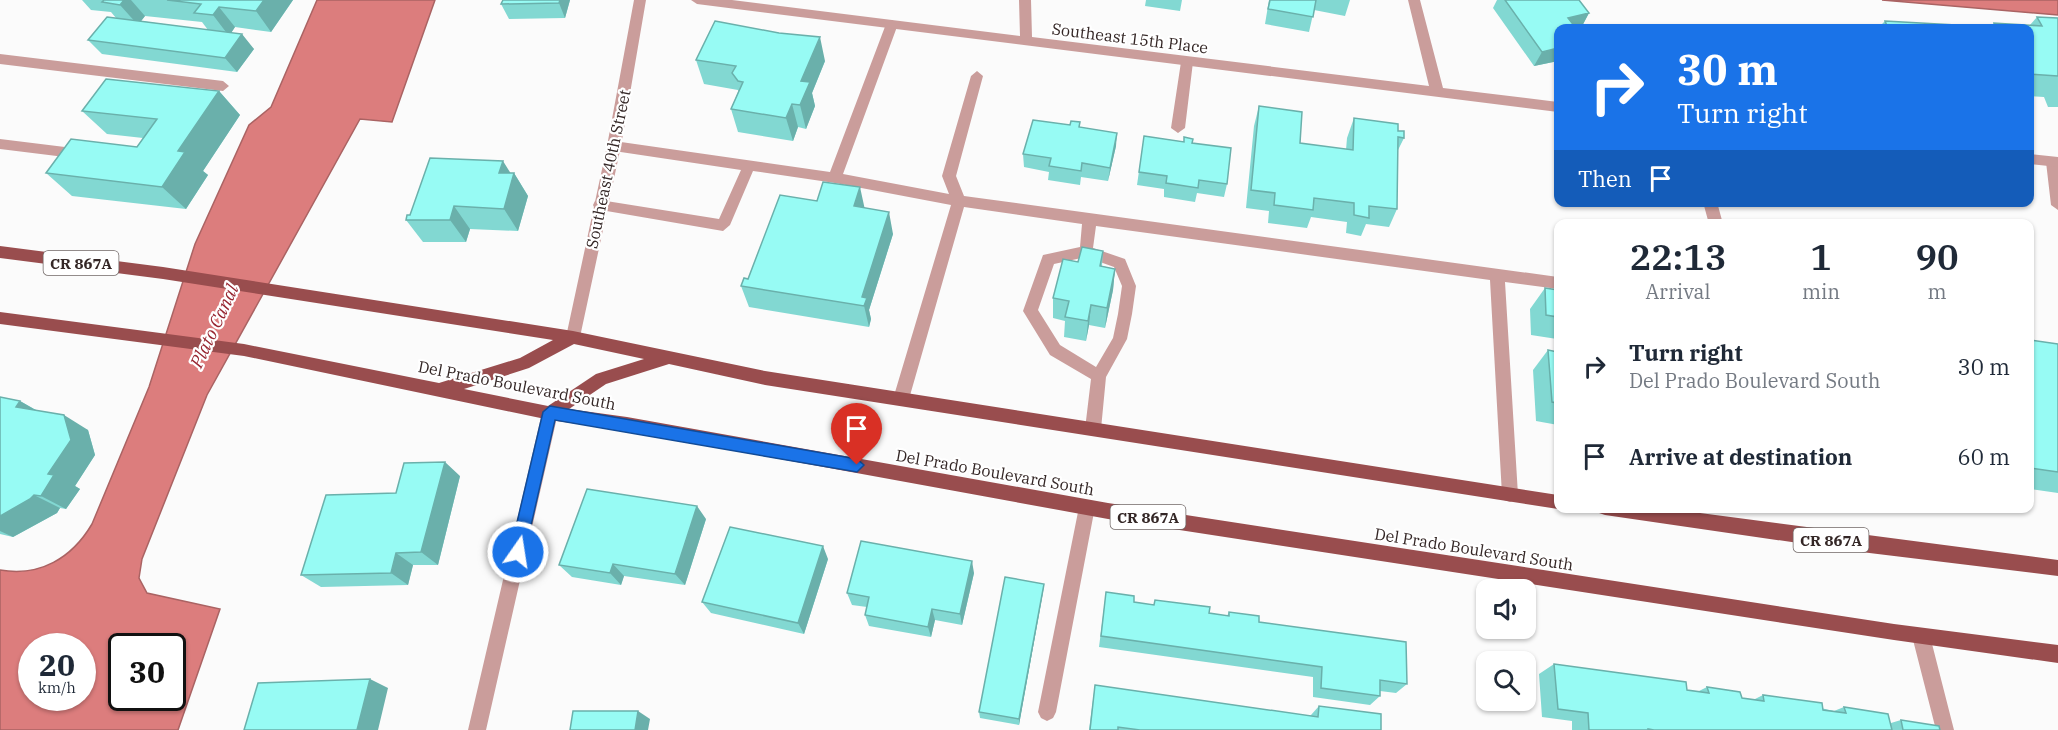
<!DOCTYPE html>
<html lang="en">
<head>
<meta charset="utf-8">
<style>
  :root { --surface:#fff; --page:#f2f2f3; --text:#1f2937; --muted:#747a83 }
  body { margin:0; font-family:"IBM Plex Serif",serif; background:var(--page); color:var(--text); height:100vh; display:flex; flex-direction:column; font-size:22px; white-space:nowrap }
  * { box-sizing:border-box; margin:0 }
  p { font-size:20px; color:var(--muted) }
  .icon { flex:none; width:33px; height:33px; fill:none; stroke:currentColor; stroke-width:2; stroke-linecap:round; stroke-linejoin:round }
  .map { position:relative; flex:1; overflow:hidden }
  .drawer { position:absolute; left:1554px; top:219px; width:480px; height:294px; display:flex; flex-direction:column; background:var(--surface); border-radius:12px; box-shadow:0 2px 4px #0004 }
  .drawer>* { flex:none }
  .top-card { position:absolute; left:1554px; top:24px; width:480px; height:183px; border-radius:12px; box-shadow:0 2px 4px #0004; background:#1a73e8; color:#fff; overflow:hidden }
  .buttons { position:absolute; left:1476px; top:579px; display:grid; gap:12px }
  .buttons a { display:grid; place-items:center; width:60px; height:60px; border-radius:12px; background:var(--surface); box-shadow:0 2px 4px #0004; font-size:30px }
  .speed { position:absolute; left:18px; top:633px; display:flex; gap:12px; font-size:30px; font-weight:700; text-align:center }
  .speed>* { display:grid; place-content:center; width:78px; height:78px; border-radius:50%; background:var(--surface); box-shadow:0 2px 4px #0004; line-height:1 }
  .speed small { font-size:15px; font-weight:400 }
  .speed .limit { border:3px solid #111; border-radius:9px; background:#fff; color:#111 }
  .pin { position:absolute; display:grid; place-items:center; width:51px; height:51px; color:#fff; margin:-62px -26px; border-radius:50% 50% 50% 0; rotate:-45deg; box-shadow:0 0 6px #0007 }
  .pin .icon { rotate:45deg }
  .me { position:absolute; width:66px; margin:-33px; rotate:13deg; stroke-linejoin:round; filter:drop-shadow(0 0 4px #0008) }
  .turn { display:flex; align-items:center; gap:21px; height:126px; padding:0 24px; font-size:27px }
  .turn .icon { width:78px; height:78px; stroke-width:2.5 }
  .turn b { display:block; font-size:42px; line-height:51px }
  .then { display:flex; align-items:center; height:57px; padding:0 24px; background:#0003; gap:12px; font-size:22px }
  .eta { display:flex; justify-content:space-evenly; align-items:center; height:102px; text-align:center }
  .eta b { font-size:36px; font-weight:600; line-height:42px }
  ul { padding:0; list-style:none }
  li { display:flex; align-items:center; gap:18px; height:90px; padding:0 24px }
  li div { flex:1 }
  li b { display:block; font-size:22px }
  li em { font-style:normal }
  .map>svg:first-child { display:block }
</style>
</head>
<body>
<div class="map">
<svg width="2058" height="730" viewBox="0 0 2058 730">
  <rect width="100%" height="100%" fill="#fbfbfb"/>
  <!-- water -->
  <path fill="#dc7d7d" stroke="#aa6363" stroke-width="1.5" fill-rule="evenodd" d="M317 0H435L392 122 360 119 207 395 142 559 139 578 147 593 220 609 178 730H0V570C40 577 72 558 92 524L149 387 195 244 249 125 271 107ZM32 646H82V698H32ZM122 646H172V698H122Z
    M1882 0H2058V15Z"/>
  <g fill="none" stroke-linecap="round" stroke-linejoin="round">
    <!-- service -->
    <path fill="#ca9d9b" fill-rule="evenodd" d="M892 20 898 24 843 174 949 194 942 176 971 76 977 71 983 76 956 176 964 196 1558 277V289L1505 282 1518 495 1516 500 1510 502 1504 500 1502 495 1490 280 1096 226 1093 248 1125 259 1136 286 1132 314 1127 339 1106 377 1101 429 1098 434 1093 436 1088 434 1085 429 1091 379 1050 355 1023 311 1043 255 1080 247 1082 224 964 207 909 399 906 404 901 406 896 404 893 399 951 205 835 183 753 171 730 225 723 231 595 209 593 205 595 201 600 200 719 219 741 170 614 151 607 146 614 141 830 172 886 24ZM1086 257 1114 267 1122 286 1118 314 1113 338 1096 367 1060 345 1038 310 1054 264Z
      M0 54 223 81 229 86 223 91 0 64Z
      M1187 57 1193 62 1185 128 1178 133 1171 128 1181 62Z
      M0 139 73 148 80 153 73 158 0 149Z
      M2053 157 2058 159V210L2051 205 2046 162Z
      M1087 500 1093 502 1095 507 1056 712 1053 718 1047 721 1041 718 1038 712 1079 507 1081 502Z
      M1921 628 1927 630 1930 636 1954 730H1936L1912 636 1915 630Z"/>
    <!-- minor -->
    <path fill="#ca9d9b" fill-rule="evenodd" d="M634 0H646L621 146 580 337 578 341H568L566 337 607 146Z
      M691 0H732L1020 36 1019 0H1031L1032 37 1429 86 1408 0H1420L1443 88 1558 102V112L697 4Z
      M2030 154 2058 157V167L2030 164Z
      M1703 202H1717L1723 224H1709Z
      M550 406 555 408 558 413 486 730H468L542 413 545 408Z"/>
    <!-- primary -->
    <path fill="#994d4e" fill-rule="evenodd" d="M0 246 163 267 573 331 765 371 1558 495V508H1560L1558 509 765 385 669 364 606 384 569 409 627 417 1108 503 1894 624 2058 645V663L1894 640 1108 519 627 431 550 420 244 356 0 324V312L244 344 439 383 520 358 553 340 163 279 0 258ZM574 344 644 359 596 374 548 406 464 389 529 368Z
      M1597 508H1662L2058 560V576L1853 551 1605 515 1599 513Z"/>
  </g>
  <!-- wall -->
  <path fill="#82d8d2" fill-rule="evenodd" d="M82 0H293L271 32 235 27 231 33 254 49 237 72 102 54 88 40 116 18 111 12 91 10ZM145 16 202 22 208 30 141 21Z
    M570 0 565 18 509 19 501 4Z
    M1146 0H1182L1180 11 1145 6Z
    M1269 0H1350L1345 16 1314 10 1309 32 1265 24Z
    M1497 0H1579L1589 13 1581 28H1558V61L1534 66 1493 8Z
    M2037 17 2058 18V107H2048L2044 97 2030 96V28H1988L1994 23 2029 26Z
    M1885 21 1958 28H1878Z
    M696 60 825 61 812 93 815 106 806 129 798 127 793 141 738 132 731 109 738 92V90L704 84Z
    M219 91 240 115 203 171 208 175 186 209 72 196 46 173 137 147 143 138 107 134 82 111Z
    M1259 106 1300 143 1346 150 1347 138 1354 118 1398 131 1404 138 1397 152V209L1389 227 1366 224 1361 236 1346 233 1347 222 1311 217 1307 228 1268 223 1269 211 1246 208 1254 126Z
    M1080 122V127L1116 146 1108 181 1081 177 1080 185 1048 180 1049 172 1024 167 1023 154 1070 125Z
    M1144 136 1192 143 1227 184 1224 197 1197 193 1195 202 1164 197V189L1137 185Z
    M510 173H514L528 196 518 231 470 229 466 242H423L406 220 410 215Z
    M864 208 893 234 869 310 871 319 869 327 749 307 741 286 748 279Z
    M1103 251 1102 266 1115 269 1113 290 1105 328 1089 325 1086 341 1064 337 1065 321 1053 318V298L1078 262Z
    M1545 288 1558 290V425L1536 421 1533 370 1548 350 1558 352 1557 339 1531 335 1530 309Z
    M2030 340 2058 344V493L2030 489Z
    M0 397 20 401 36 410 88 430 95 455 75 486 80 489 66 509 60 508 57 513 13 537 0 534Z
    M460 476 438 565H413L408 585 321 587 301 575 396 493Z
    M706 519 685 585 624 576 621 585 572 577 559 565Z
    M828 559 804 634 711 613 702 602Z
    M974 573 962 625 935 620 931 637 869 626 865 615 867 607 852 605 847 593Z
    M1044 584 1043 592 1019 725 980 718 979 712Z
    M1106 592 1134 602 1154 605 1155 600 1209 613 1227 616 1229 612 1259 622 1407 684 1396 693 1380 691V696L1370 705 1313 697V677L1099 647Z
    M1554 664 1687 690 1697 692 1707 687 1742 698 1753 700 1763 695 1834 711 1844 707 1891 723 1901 720 1940 730H1572V721L1542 717 1539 674Z
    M1095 685 1310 716 1311 715 1319 706 1381 730H1089Z"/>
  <!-- shaded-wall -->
  <path fill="#6ab0ab" d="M124 0H131L145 16 138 25 120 5Z
    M264 0H293L271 32 256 11Z
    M560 0H570L565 18 559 3Z
    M219 7 235 27 229 36 213 15Z
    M1589 13 1581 28H1562L1568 18Z
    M242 34 254 49 237 72 225 58Z
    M820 37 825 61 812 93 815 106 806 129 800 105 801 81Z
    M1558 48V61L1534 66 1542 52Z
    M219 91 240 115 203 171 208 175 186 209 162 187 178 151Z
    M792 104 798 127 793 141 786 118Z
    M1117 133 1116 146 1108 181 1110 168Z
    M503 161 513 177 514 173 528 196 518 231 504 209 499 173Z
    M860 187 865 210 854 206Z
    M454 206 470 229 466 242 450 220Z
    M889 212 893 234 869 310 871 319 869 327 862 297Z
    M1115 269 1113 290 1105 328 1107 308Z
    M1091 305 1089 325 1086 341 1088 321Z
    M20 401 46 416 16 407Z
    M64 415 88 430 95 455 75 486 80 489 66 509 41 496Z
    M445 462 460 476 438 565 421 552Z
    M34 495 60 508 57 513 13 537 0 531V516Z
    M697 506 706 519 685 585 675 574Z
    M823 546 828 559 804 634 798 623Z
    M396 553 413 565 408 585 391 573Z
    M972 561 974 573 962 625 960 614Z
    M613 564 624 576 621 585 610 573Z
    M1044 584 1043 592 1019 725V719Z
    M932 609 935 620 931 637 928 627Z
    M370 679 388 688 378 730H357Z
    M638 711 650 719 648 730H635Z"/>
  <!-- building -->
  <path fill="#97fbf4" stroke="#6ab0ab" stroke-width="1.5" d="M104 0H124L120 5 102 2Z
    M167 0H264L256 11 219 7 213 15 194 13 201 4Z
    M503 0H560L559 3 501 4Z
    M1270 0H1316L1313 17 1268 9Z
    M1505 0H1579L1589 13 1568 18 1576 28H1558V48L1542 52Z
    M107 17 242 34 225 58 88 40Z
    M2037 17 2058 18V76L2030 74V28H1996L1994 23 2042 26Z
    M715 21 779 33 820 37 801 81 810 82 800 105 792 104 786 118 731 109 743 82 738 81 732 73 736 66 696 60Z
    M1885 21 1956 25 1958 28H1888Z
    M106 79 219 91 178 151 185 152 162 187 46 173 71 139 137 147 157 119 82 111Z
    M1259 106 1302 112 1300 143 1353 150 1354 118 1398 124V131H1404V138L1398 137 1397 209 1369 206V218L1354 215V203L1314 198 1313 210 1274 205 1275 193 1251 190Z
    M1033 120 1070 125 1071 121 1080 122 1079 127 1117 133 1110 168 1082 163 1081 171 1049 166 1051 158 1023 154Z
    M1144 136 1184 142V137L1193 139 1192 143 1231 148 1227 184 1199 180 1198 188 1166 183 1167 176 1139 172Z
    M430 158 503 161 499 173H514L504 209 454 206 450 220H406L407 215H410Z
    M823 182 860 187 854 206 889 212 862 297 867 298 864 306 741 286 744 278 748 279 780 195 817 201Z
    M1082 247 1103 251 1100 266 1115 269 1107 308 1091 305 1088 321 1065 317 1069 301 1053 298 1063 259 1078 262Z
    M1545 288 1558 290V317L1546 315Z
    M2030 340 2058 344V472L2030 468Z
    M1548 350 1558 352V403L1552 402Z
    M0 397 20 401 16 407 64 415 71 440 48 474 54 475 41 496 34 495 30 499 0 516Z
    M445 462 421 552 396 553 391 573 301 575 326 495 396 493 404 463Z
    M587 489 697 506 675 574 613 564 610 573 559 565Z
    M730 527 823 546 798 623 702 602Z
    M861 541 972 561 960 614 932 609 928 627 865 615 869 597 847 593Z
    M1005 577 1044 584 1019 719 979 712Z
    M1106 592 1134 596V602L1154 605 1155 600 1210 607 1209 613 1229 616V612L1259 616V622L1406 642 1407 684 1380 680V696L1321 688 1322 667 1101 636Z
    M1554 664 1686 682 1687 690 1709 693 1707 687 1740 692 1742 698 1764 701 1763 695 1822 703 1823 710 1846 713 1844 707 1888 714 1892 730H1654L1648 729V730H1589L1588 713 1558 709Z
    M370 679 357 730H244L258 683Z
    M1095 685 1318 717 1319 706 1381 714V730H1140L1118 727V730H1090Z
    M573 711H638L635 730H570Z
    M1901 720 1939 726 1940 730H1903Z"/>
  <!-- route -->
  <path fill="#1a73e8" stroke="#114b97" stroke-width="1.5" d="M550 406 857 459 864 465 857 472 555 420 525 552 523 557 518 560 513 557 510 552 543 412Z"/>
  <g text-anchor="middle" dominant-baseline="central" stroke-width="4.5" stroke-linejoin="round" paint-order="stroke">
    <!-- shield labels -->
    <g fill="#fff" stroke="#716867" stroke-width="1.5">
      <rect x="43.5" y="251" width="75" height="24" rx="4.5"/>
      <rect x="1110.5" y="505" width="75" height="24" rx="4.5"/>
      <rect x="1793.5" y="528" width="75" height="24" rx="4.5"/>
    </g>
    <g font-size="15" font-weight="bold" fill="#342726">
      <text x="81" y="263">CR 867A</text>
      <text x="1148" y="517">CR 867A</text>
      <text x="1831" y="540">CR 867A</text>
    </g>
    <!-- street labels -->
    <g font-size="16" fill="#342726" stroke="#fff">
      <text transform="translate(1130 38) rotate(7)">Southeast 15th Place</text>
      <text transform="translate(608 169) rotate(-78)">Southeast 40th Street</text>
      <text transform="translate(517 385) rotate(11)">Del Prado Boulevard South</text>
      <text transform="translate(995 472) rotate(10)">Del Prado Boulevard South</text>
      <text transform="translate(1474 549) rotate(9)">Del Prado Boulevard South</text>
    </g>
    <!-- water labels -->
    <g font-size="18" font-style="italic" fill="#972530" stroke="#fff">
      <text transform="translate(214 326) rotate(-65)">Plato Canal</text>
    </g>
  </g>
</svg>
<div class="buttons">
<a><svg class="icon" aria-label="sound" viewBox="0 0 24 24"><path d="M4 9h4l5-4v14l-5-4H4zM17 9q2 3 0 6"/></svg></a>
<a><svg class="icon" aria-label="search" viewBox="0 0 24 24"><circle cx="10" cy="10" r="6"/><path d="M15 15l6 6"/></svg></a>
</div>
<div class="speed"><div>20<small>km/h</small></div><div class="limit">30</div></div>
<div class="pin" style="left:857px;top:465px;background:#d93025"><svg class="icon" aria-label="arrive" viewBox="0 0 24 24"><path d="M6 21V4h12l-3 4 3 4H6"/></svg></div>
<svg class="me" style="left:518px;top:552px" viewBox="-20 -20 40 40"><circle r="17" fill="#1a73e8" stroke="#fff" stroke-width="3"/><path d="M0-11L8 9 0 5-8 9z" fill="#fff"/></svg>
<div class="top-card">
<div class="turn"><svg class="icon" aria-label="right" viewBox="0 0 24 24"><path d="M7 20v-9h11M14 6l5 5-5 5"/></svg><div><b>30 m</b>Turn right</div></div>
<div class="then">Then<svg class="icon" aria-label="arrive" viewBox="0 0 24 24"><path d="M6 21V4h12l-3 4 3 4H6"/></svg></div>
</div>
<section class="drawer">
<div class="eta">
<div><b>22:13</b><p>Arrival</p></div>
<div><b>1</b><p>min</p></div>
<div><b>90</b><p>m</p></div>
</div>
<ul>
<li><svg class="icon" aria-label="right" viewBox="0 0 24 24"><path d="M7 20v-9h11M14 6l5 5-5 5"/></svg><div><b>Turn right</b><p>Del Prado Boulevard South</p></div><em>30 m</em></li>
<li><svg class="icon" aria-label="arrive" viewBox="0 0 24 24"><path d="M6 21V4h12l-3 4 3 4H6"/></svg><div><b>Arrive at destination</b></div><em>60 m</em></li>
</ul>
</section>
</div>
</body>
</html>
